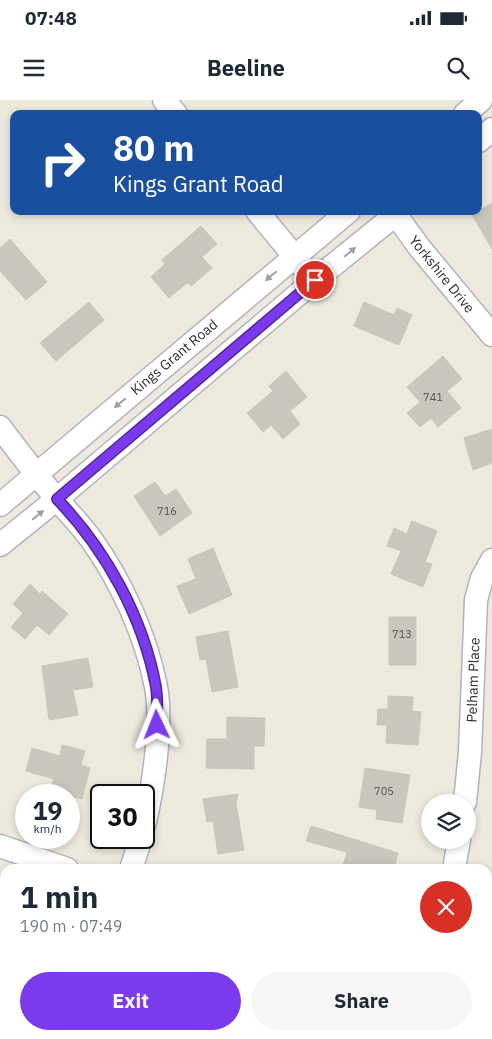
<!DOCTYPE html>
<html lang="en">
<head>
<meta charset="utf-8">
<style>
  :root { --surface:#fff; --page:#f6f6f7; --text:#1f2937; --muted:#747a83; --accent:#7c3aed }
  body { margin:0; font-family:"IBM Plex Sans",sans-serif; background:var(--page); color:var(--text); height:100vh; display:flex; flex-direction:column; font-size:19px; white-space:nowrap }
  * { box-sizing:border-box; margin:0 }
  p { font-size:16px; color:var(--muted) }
  .icon { flex:none; width:28px; height:28px; fill:none; stroke:currentColor; stroke-width:2; stroke-linecap:round; stroke-linejoin:round }
  .map { position:relative; flex:1; overflow:hidden }
  .panel { position:absolute; left:0px; top:764px; width:492px; height:176px; display:flex; flex-direction:column; background:var(--surface); border-radius:15px 15px 0 0; box-shadow:0 2px 8px #0003 }
  .panel>* { flex:none }
  .hud { position:absolute; left:10px; top:10px; width:472px; height:105px; border-radius:10px; box-shadow:0 2px 8px #0003; background:#1a4fa0; color:#fff; overflow:hidden }
  .controls { position:absolute; left:421px; top:694px; display:grid; gap:10px }
  .controls a { display:grid; place-items:center; width:55px; height:55px; border-radius:50%; background:var(--surface); box-shadow:0 2px 8px #0003; font-size:25px }
  .speed { position:absolute; left:15px; top:684px; display:flex; gap:10px; font-size:25px; font-weight:700; text-align:center }
  .speed>* { display:grid; place-content:center; width:65px; height:65px; border-radius:50%; background:var(--surface); box-shadow:0 2px 8px #0003; line-height:1 }
  .speed small { font-size:12px; font-weight:400 }
  .speed .limit { border:2px solid #111; border-radius:8px; background:#fff; color:#111 }
  .pin { position:absolute; display:grid; place-items:center; width:42px; height:42px; color:#fff; margin:-21px; border:2px solid #fff; border-radius:50%; box-shadow:0 1px 5px #0007 }
  .me { position:absolute; width:55px; margin:-28px; rotate:358deg; stroke-linejoin:round; filter:drop-shadow(0 0 4px #0008) }
  .turn { display:flex; align-items:center; gap:18px; height:105px; padding:0 20px; font-size:22px }
  .turn .icon { width:65px; height:65px; stroke-width:2.5 }
  .turn b { display:block; font-size:35px; line-height:42px }
  .round { display:grid; place-items:center; flex:none; width:52px; height:52px; border-radius:26px; background:var(--page) }
  .head { display:flex; align-items:center; justify-content:space-between; height:85px; padding:0 20px }
  h1 { font-size:30px; font-weight:700; line-height:38px }
  .button { display:flex; gap:10px; margin-top:auto; padding:10px 20px }
  .button a { flex:1; height:58px; border-radius:30px; background:var(--accent); color:#fff; font-size:20px; font-weight:700; line-height:58px; text-align:center }
  .button a+a { background:var(--page); color:var(--text) }
  .status { display:flex; justify-content:space-between; align-items:center; height:35px; padding:0 25px; background:var(--surface); direction:ltr }
  .status svg { height:14px; fill:currentColor }
  header { display:flex; justify-content:space-between; align-items:center; height:65px; padding:0 20px; background:var(--surface); font-size:22px; font-weight:700 }
  .map>svg:first-child { display:block }
</style>
</head>
<body>
<div class="status"><b>07:48</b><svg viewBox="0 0 49 12"><path d="M0 12V9h3v3zM5 12V6h3v6zM10 12V3h3v9zM15 12V0h3v12zM26 1h20v11H26zM47 4h2v5h-2z"/></svg></div>
<header><svg class="icon" aria-label="menu" viewBox="0 0 24 24"><path d="M4 6h16M4 12h16M4 18h16"/></svg>Beeline<svg class="icon" aria-label="search" viewBox="0 0 24 24"><circle cx="10" cy="10" r="6"/><path d="M15 15l6 6"/></svg></header>
<div class="map">
<svg width="492" height="939" viewBox="0 0 492 939">
  <rect width="100%" height="100%" fill="#eee9dd"/>
  <!-- building -->
  <path fill="#c9c6bd" stroke="#c9c5b7" d="M492 103V149L472 115Z
    M201 126 217 144 202 157 212 168 191 186 188 182 169 198 151 177 165 164 162 160Z
    M10 139 47 182 26 200 0 171V148Z
    M89 202 104 220 56 261 40 243Z
    M364 202 394 215 397 208 412 215 399 245 354 226Z
    M443 256 462 279 447 291 461 308 438 327 431 318 420 327 407 313 420 302 407 287Z
    M286 271 307 297 290 311 300 324 283 339 271 325 263 332 247 313 273 291 269 286Z
    M492 329V363L473 370 464 338Z
    M155 382 165 396 176 389 192 413 160 436 134 396Z
    M412 421 437 431 425 462 432 464 423 487 391 474 401 451 387 446 394 428 407 434Z
    M213 448 232 495 189 514 177 486 196 479 188 459Z
    M30 484 40 494 42 491 68 514 49 535 37 525 25 539 11 527 23 513 13 504Z
    M389 517H416V565H389Z
    M228 531 238 587 212 592 206 559 200 560 196 537Z
    M88 558 93 587 73 590 78 615 49 620 42 566Z
    M388 596 413 597 412 611 421 612 418 645 386 643 387 625H377L378 609H388Z
    M227 617 265 618 264 646H254V669L206 668 207 639H227Z
    M62 645 85 651 81 665 90 668 82 699 50 690 54 679 26 671 32 648 60 656Z
    M365 668 410 675 402 723 376 719 377 710 359 707Z
    M238 694 236 703 244 750 218 754 213 721 207 722 203 699Z
    M311 726 398 753 394 769H342L347 752 306 741Z"/>
  <g fill="none" stroke-linecap="round" stroke-linejoin="round">
    <defs>
      <path id="street" d="M164 0 176 14
        M465 14 481 0
        M479 41 492 29
        M257 111 304 168
        M393 111 419 147 492 235
        M0 327C18 351 36 375 56 398 68 412 80 424 91 439 121 481 146 535 156 587 163 624 153 689 144 726
        M0 405 349 111
        M0 445 57 399 315 180 400 111
        M465 702 470 652 476 500 482 478 492 460
        M0 746 67 769
        M131 769 141 738
        M454 769 459 740
        M488 881 492 882
        M41 939 46 935
        M416 939 417 935"/>
    </defs>
    <!-- street casing -->
    <use href="#street" stroke="#b1b2c0" stroke-width="25"/>
    <!-- street -->
    <use href="#street" stroke="#fff" stroke-width="22"/>
  </g>
  <!-- one-way arrows -->
  <defs><path id="oneway-solid" d="M-6-.8H1V-3.2L6.5 0L1 3.2V.8H-6Z" transform="scale(1.25)"/></defs>
  <g fill="#a0a0a0">
    <use href="#oneway-solid" transform="translate(350 152) rotate(-39)"/>
    <use href="#oneway-solid" transform="translate(271 176) rotate(140)"/>
    <use href="#oneway-solid" transform="translate(120 303) rotate(140)"/>
    <use href="#oneway-solid" transform="translate(38 415) rotate(-39)"/>
  </g>
  <g fill="none" stroke-linecap="round" stroke-linejoin="round">
    <defs>
      <path id="route" d="M157 625C157 613 158 599 156 587 143 517 106 450 57 399L315 180"/>
    </defs>
    <!-- route casing -->
    <use href="#route" stroke="#51269a" stroke-width="12"/>
    <!-- route -->
    <use href="#route" stroke="#7c3aed" stroke-width="9"/>
  </g>
  <g text-anchor="middle" dominant-baseline="central" stroke-width="5" stroke-linejoin="round" paint-order="stroke">
    <!-- number labels -->
    <g font-size="11" fill="#535250">
      <text x="433" y="297">741</text>
      <text x="167" y="411">716</text>
      <text x="402" y="534">713</text>
      <text x="384" y="691">705</text>
    </g>
    <!-- street labels -->
    <g font-size="14" fill="#2c2c2c" stroke="#fff">
      <text transform="translate(442 174) rotate(51)">Yorkshire Drive</text>
      <text transform="translate(174 257) rotate(-40)">Kings Grant Road</text>
      <text transform="translate(473 580) rotate(-88)">Pelham Place</text>
    </g>
  </g>
</svg>
<div class="controls">
<a><svg class="icon" aria-label="layers" viewBox="0 0 24 24"><path d="M12 4l9 5-9 5-9-5zM3 14l9 5 9-5"/></svg></a>
</div>
<div class="speed"><div>19<small>km/h</small></div><div class="limit">30</div></div>
<div class="pin" style="left:315px;top:180px;background:#d93025"><svg class="icon" aria-label="arrive" viewBox="0 0 24 24"><path d="M6 21V4h12l-3 4 3 4H6"/></svg></div>
<svg class="me" style="left:157px;top:625px" viewBox="-20 -20 40 40"><path d="M0-17L14 15 0 8-14 15z" fill="#7c3aed" stroke="#fff" stroke-width="4"/></svg>
<div class="hud">
<div class="turn"><svg class="icon" aria-label="right" viewBox="0 0 24 24"><path d="M7 20v-9h11M14 6l5 5-5 5"/></svg><div><b>80 m</b>Kings Grant Road</div></div>
</div>
<section class="panel">
<div class="head"><div><h1>1 min</h1><p>190 m · 07:49</p></div><a class="round" style="background:#d93025;color:#fff"><svg class="icon" aria-label="close" viewBox="0 0 24 24"><path d="M6 6l12 12M18 6L6 18"/></svg></a></div>
<div class="button"><a>Exit</a><a>Share</a></div>
</section>
</div>
</body>
</html>
